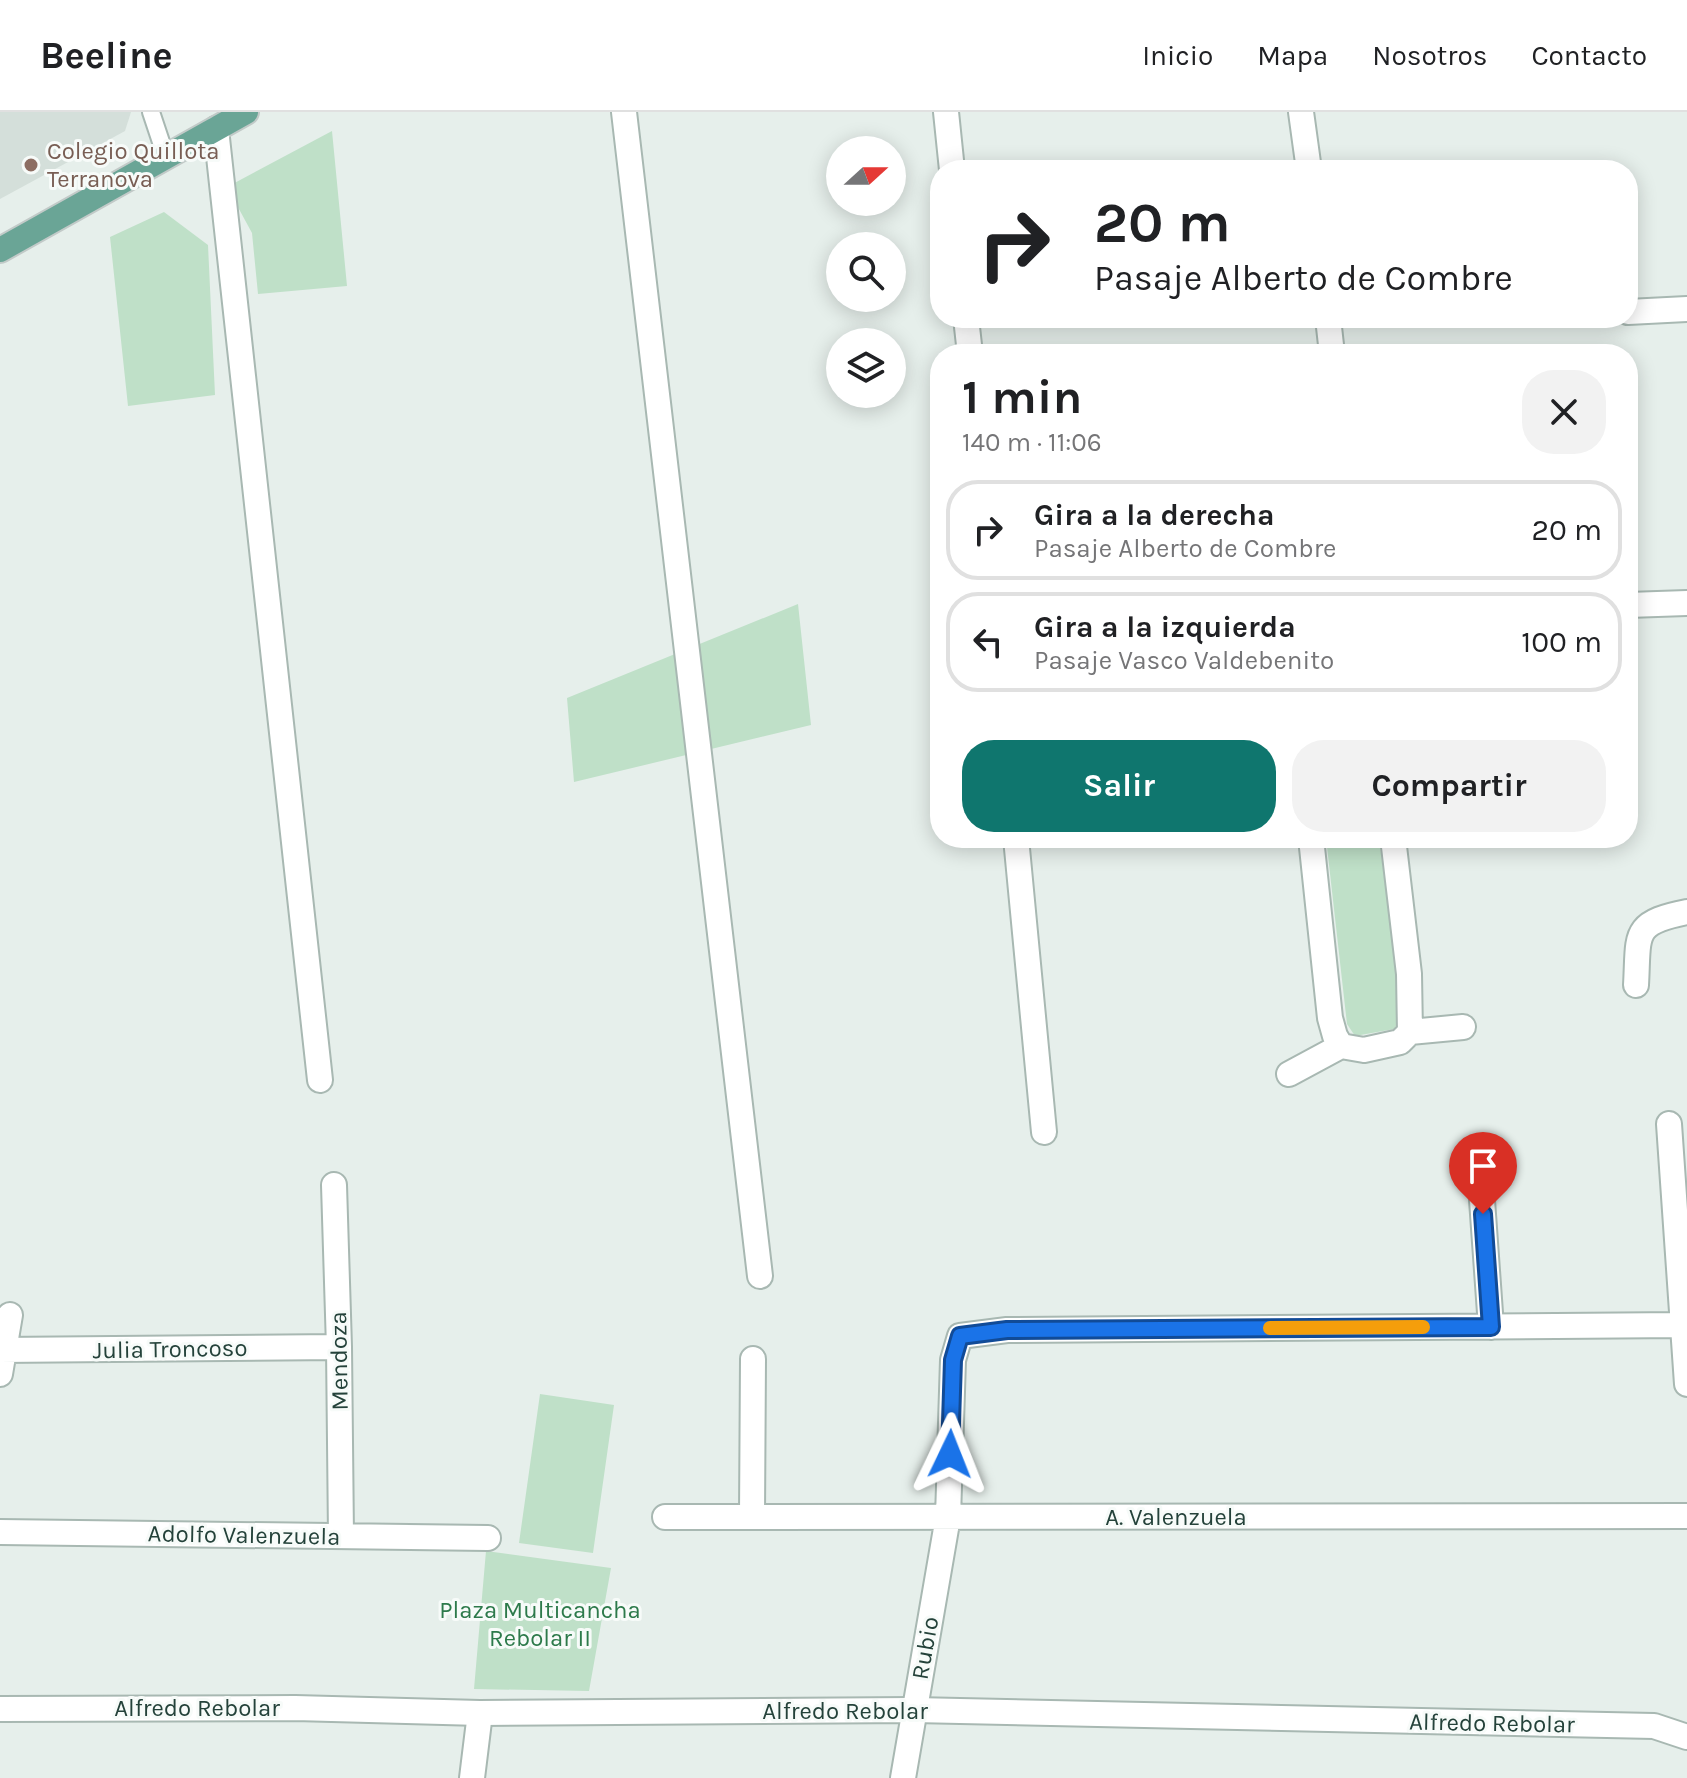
<!DOCTYPE html>
<html lang="es">
<head>
<meta charset="utf-8">
<style>
  :root { --surface:#fff; --page:#f2f2f2; --text:#202124; --muted:#757577; --line:#e0e0e0; --accent:#0f766e }
  body { margin:0; font-family:Karla,sans-serif; background:var(--page); color:var(--text); height:100vh; display:flex; flex-direction:column; font-size:30px; white-space:nowrap }
  * { box-sizing:border-box; margin:0 }
  p { font-size:26px; color:var(--muted) }
  .icon { flex:none; width:44px; height:44px; fill:none; stroke:currentColor; stroke-width:2; stroke-linecap:round; stroke-linejoin:round }
  .map { position:relative; flex:1; overflow:hidden }
  .sheet { position:absolute; left:930px; top:232px; width:708px; height:504px; display:flex; flex-direction:column; background:var(--surface); border-radius:32px; box-shadow:0 4px 20px #0003 }
  .sheet>* { flex:none }
  .hud { position:absolute; left:930px; top:48px; width:708px; height:168px; border-radius:32px; box-shadow:0 4px 20px #0003; background:#fff; color:var(--text); overflow:hidden }
  .needle { width:52px; rotate:69deg }
  .fabs { position:absolute; left:826px; top:24px; display:grid; gap:16px }
  .fabs a { display:grid; place-items:center; width:80px; height:80px; border-radius:50%; background:var(--surface); box-shadow:0 4px 20px #0003; font-size:40px }
  .pin { position:absolute; display:grid; place-items:center; width:68px; height:68px; color:#fff; margin:-82px -34px; border-radius:50% 50% 50% 0; rotate:-45deg; box-shadow:0 0 8px #0007 }
  .pin .icon { rotate:45deg }
  .me { position:absolute; width:88px; margin:-44px; rotate:2deg; stroke-linejoin:round; filter:drop-shadow(0 0 6px #0008) }
  .turn { display:flex; align-items:center; gap:28px; height:168px; padding:0 32px; font-size:36px }
  .turn .icon { width:104px; height:104px; stroke-width:2.5 }
  .turn b { display:block; font-size:56px; line-height:68px }
  .round { display:grid; place-items:center; flex:none; width:84px; height:84px; border-radius:32px; background:var(--page) }
  .summary { display:flex; align-items:center; justify-content:space-between; height:136px; padding:0 32px }
  h1 { font-size:48px; font-weight:700; line-height:60px }
  .primary-button { display:flex; gap:16px; margin-top:auto; padding:16px 32px }
  .primary-button a { flex:1; height:92px; border-radius:32px; background:var(--accent); color:#fff; font-size:32px; font-weight:700; line-height:92px; text-align:center }
  .primary-button a+a { background:var(--page); color:var(--text) }
  ul { padding:0; list-style:none }
  li { display:flex; align-items:center; gap:24px; height:100px; margin:0 16px 12px; padding:0 16px; border:4px solid var(--line); border-radius:32px }
  li div { flex:1 }
  li b { display:block; font-size:30px }
  li em { font-style:normal }
  header { display:flex; align-items:center; gap:48px; box-sizing:border-box; height:112px; padding:0 40px; background:var(--surface); border-bottom:2px solid var(--line) }
  header strong { font-size:38px }
  nav { display:flex; gap:44px; margin-inline-start:auto; font-size:28px }
  .map>svg:first-child { display:block }
</style>
</head>
<body>
<header>
<strong>Beeline</strong>
<nav><a>Inicio</a><a>Mapa</a><a>Nosotros</a><a>Contacto</a></nav>
</header>
<div class="map">
<svg width="1687" height="1666" viewBox="0 0 1687 1666">
  <rect width="100%" height="100%" fill="#e6efeb"/>
  <!-- built -->
  <path fill="#d4dfda" d="M0 0H131L125 19 0 87Z"/>
  <!-- green -->
  <path fill="#bfe0c8" d="M332 19 347 174 258 182 252 121 227 75Z
    M164 100 208 133 215 283 128 294 110 125Z
    M798 492 811 613 574 670 567 586Z
    M1326 726H1379L1402 905 1394 917 1355 924 1347 912Z
    M540 1282 614 1293 593 1441 519 1431Z
    M486 1439 611 1456 589 1579 474 1577Z"/>
  <g fill="none" stroke-linecap="round" stroke-linejoin="round">
    <defs>
      <path id="service" d="M151 0 166 45"/>
      <path id="minor" d="M624 0 760 1164
        M946 0 952 58
        M1301 0 1309 58
        M216 17 320 968
        M1628 200 1687 197
        M966 206 970 242
        M1328 206 1332 242
        M1628 493 1687 491
        M1016 726 1044 1020
        M1311 726 1330 906 1335 924 1341 934
        M1393 726 1409 862 1410 920
        M1636 873C1639 822 1631 811 1687 800
        M1289 962 1341 934 1364 938 1400 930 1410 920 1463 915
        M1669 1012 1687 1272
        M334 1073 339 1235 341 1424
        M1481 1074 1491 1215
        M0 1238 339 1235
        M0 1262 10 1203
        M752 1403 753 1247
        M665 1405 1687 1404
        M0 1420 488 1426
        M472 1666 480 1601
        M903 1666 948 1405 953 1248 960 1224 1007 1218 1682 1213"/>
      <path id="tertiary" d="M0 1597 295 1596 480 1601 914 1598 1654 1614 1687 1625"/>
      <path id="primary" d="M0 138 246 0"/>
    </defs>
    <!-- service casing -->
    <use href="#service" stroke="#a8b8b2" stroke-width="20"/>
    <!-- minor casing -->
    <use href="#minor" stroke="#a8b8b2" stroke-width="28"/>
    <!-- tertiary casing -->
    <use href="#tertiary" stroke="#a8b8b2" stroke-width="28"/>
    <!-- primary casing -->
    <use href="#primary" stroke="#c2cac8" stroke-width="28"/>
    <!-- service -->
    <use href="#service" stroke="#fff" stroke-width="16"/>
    <!-- minor -->
    <use href="#minor" stroke="#fff" stroke-width="24"/>
    <!-- tertiary -->
    <use href="#tertiary" stroke="#fff" stroke-width="24"/>
    <!-- primary -->
    <use href="#primary" stroke="#6aa596" stroke-width="24"/>
  </g>
  <g fill="none" stroke-linecap="round" stroke-linejoin="round">
    <defs>
      <path id="route" d="M950 1342 953 1248 960 1224 1007 1218 1491 1215 1483 1102"/>
    </defs>
    <!-- route casing -->
    <use href="#route" stroke="#114b97" stroke-width="20"/>
    <!-- route -->
    <use href="#route" stroke="#1a73e8" stroke-width="14"/>
    <!-- slow -->
    <path stroke="#f59e0b" stroke-width="14" d="M1270 1216 1423 1215"/>
  </g>
  <!-- markers -->
  <circle fill="#8d6e63" stroke="#f7fbf9" stroke-width="3" cx="31" cy="53" r="8"/>
  <g text-anchor="middle" dominant-baseline="central" stroke-width="6" stroke-linejoin="round" paint-order="stroke">
    <!-- education labels -->
    <g font-size="24" fill="#785e54" stroke="#f7fbf9" text-anchor="start">
      <text x="47" y="39">Colegio Quillota<tspan x="47" dy="28">Terranova</tspan></text>
    </g>
    <!-- street labels -->
    <g font-size="24" fill="#24423a" stroke="#f7fbf9">
      <text transform="translate(170 1237) rotate(-1)">Julia Troncoso</text>
      <text transform="translate(339 1249) rotate(-91)">Mendoza</text>
      <text x="1176" y="1405">A. Valenzuela</text>
      <text transform="translate(244 1423) rotate(1)">Adolfo Valenzuela</text>
      <text transform="translate(925 1536) rotate(-80)">Rubio</text>
      <text x="197" y="1596">Alfredo Rebolar</text>
      <text x="845" y="1599">Alfredo Rebolar</text>
      <text transform="translate(1492 1611) rotate(1)">Alfredo Rebolar</text>
    </g>
    <!-- park labels -->
    <g font-size="24" fill="#2d7a4b" stroke="#f7fbf9">
      <text x="540" y="1498">Plaza Multicancha<tspan x="540" dy="28">Rebolar II</tspan></text>
    </g>
  </g>
</svg>
<div class="fabs">
<a><svg class="needle" viewBox="-14 -14 28 28"><path d="M0-13l5 13h-10z" fill="#e53935"/><path d="M0 13l5-13h-10z" fill="#757577"/></svg></a>
<a><svg class="icon" aria-label="search" viewBox="0 0 24 24"><circle cx="10" cy="10" r="6"/><path d="M15 15l6 6"/></svg></a>
<a><svg class="icon" aria-label="layers" viewBox="0 0 24 24"><path d="M12 4l9 5-9 5-9-5zM3 14l9 5 9-5"/></svg></a>
</div>
<div class="pin" style="left:1483px;top:1102px;background:#d93025"><svg class="icon" aria-label="arrive" viewBox="0 0 24 24"><path d="M6 21V4h12l-3 4 3 4H6"/></svg></div>
<svg class="me" style="left:950px;top:1342px" viewBox="-20 -20 40 40"><path d="M0-17L14 15 0 8-14 15z" fill="#1a73e8" stroke="#fff" stroke-width="4"/></svg>
<div class="hud">
<div class="turn"><svg class="icon" aria-label="right" viewBox="0 0 24 24"><path d="M7 20v-9h11M14 6l5 5-5 5"/></svg><div><b>20 m</b>Pasaje Alberto de Combre</div></div>
</div>
<section class="sheet">
<div class="summary"><div><h1>1 min</h1><p>140 m · 11:06</p></div><a class="round"><svg class="icon" aria-label="close" viewBox="0 0 24 24"><path d="M6 6l12 12M18 6L6 18"/></svg></a></div>
<ul>
<li><svg class="icon" aria-label="right" viewBox="0 0 24 24"><path d="M7 20v-9h11M14 6l5 5-5 5"/></svg><div><b>Gira a la derecha</b><p>Pasaje Alberto de Combre</p></div><em>20 m</em></li>
<li><svg class="icon" aria-label="left" viewBox="0 0 24 24"><path d="M17 20v-9H6M10 6l-5 5 5 5"/></svg><div><b>Gira a la izquierda</b><p>Pasaje Vasco Valdebenito</p></div><em>100 m</em></li>
</ul>
<div class="primary-button"><a>Salir</a><a>Compartir</a></div>
</section>
</div>
</body>
</html>
